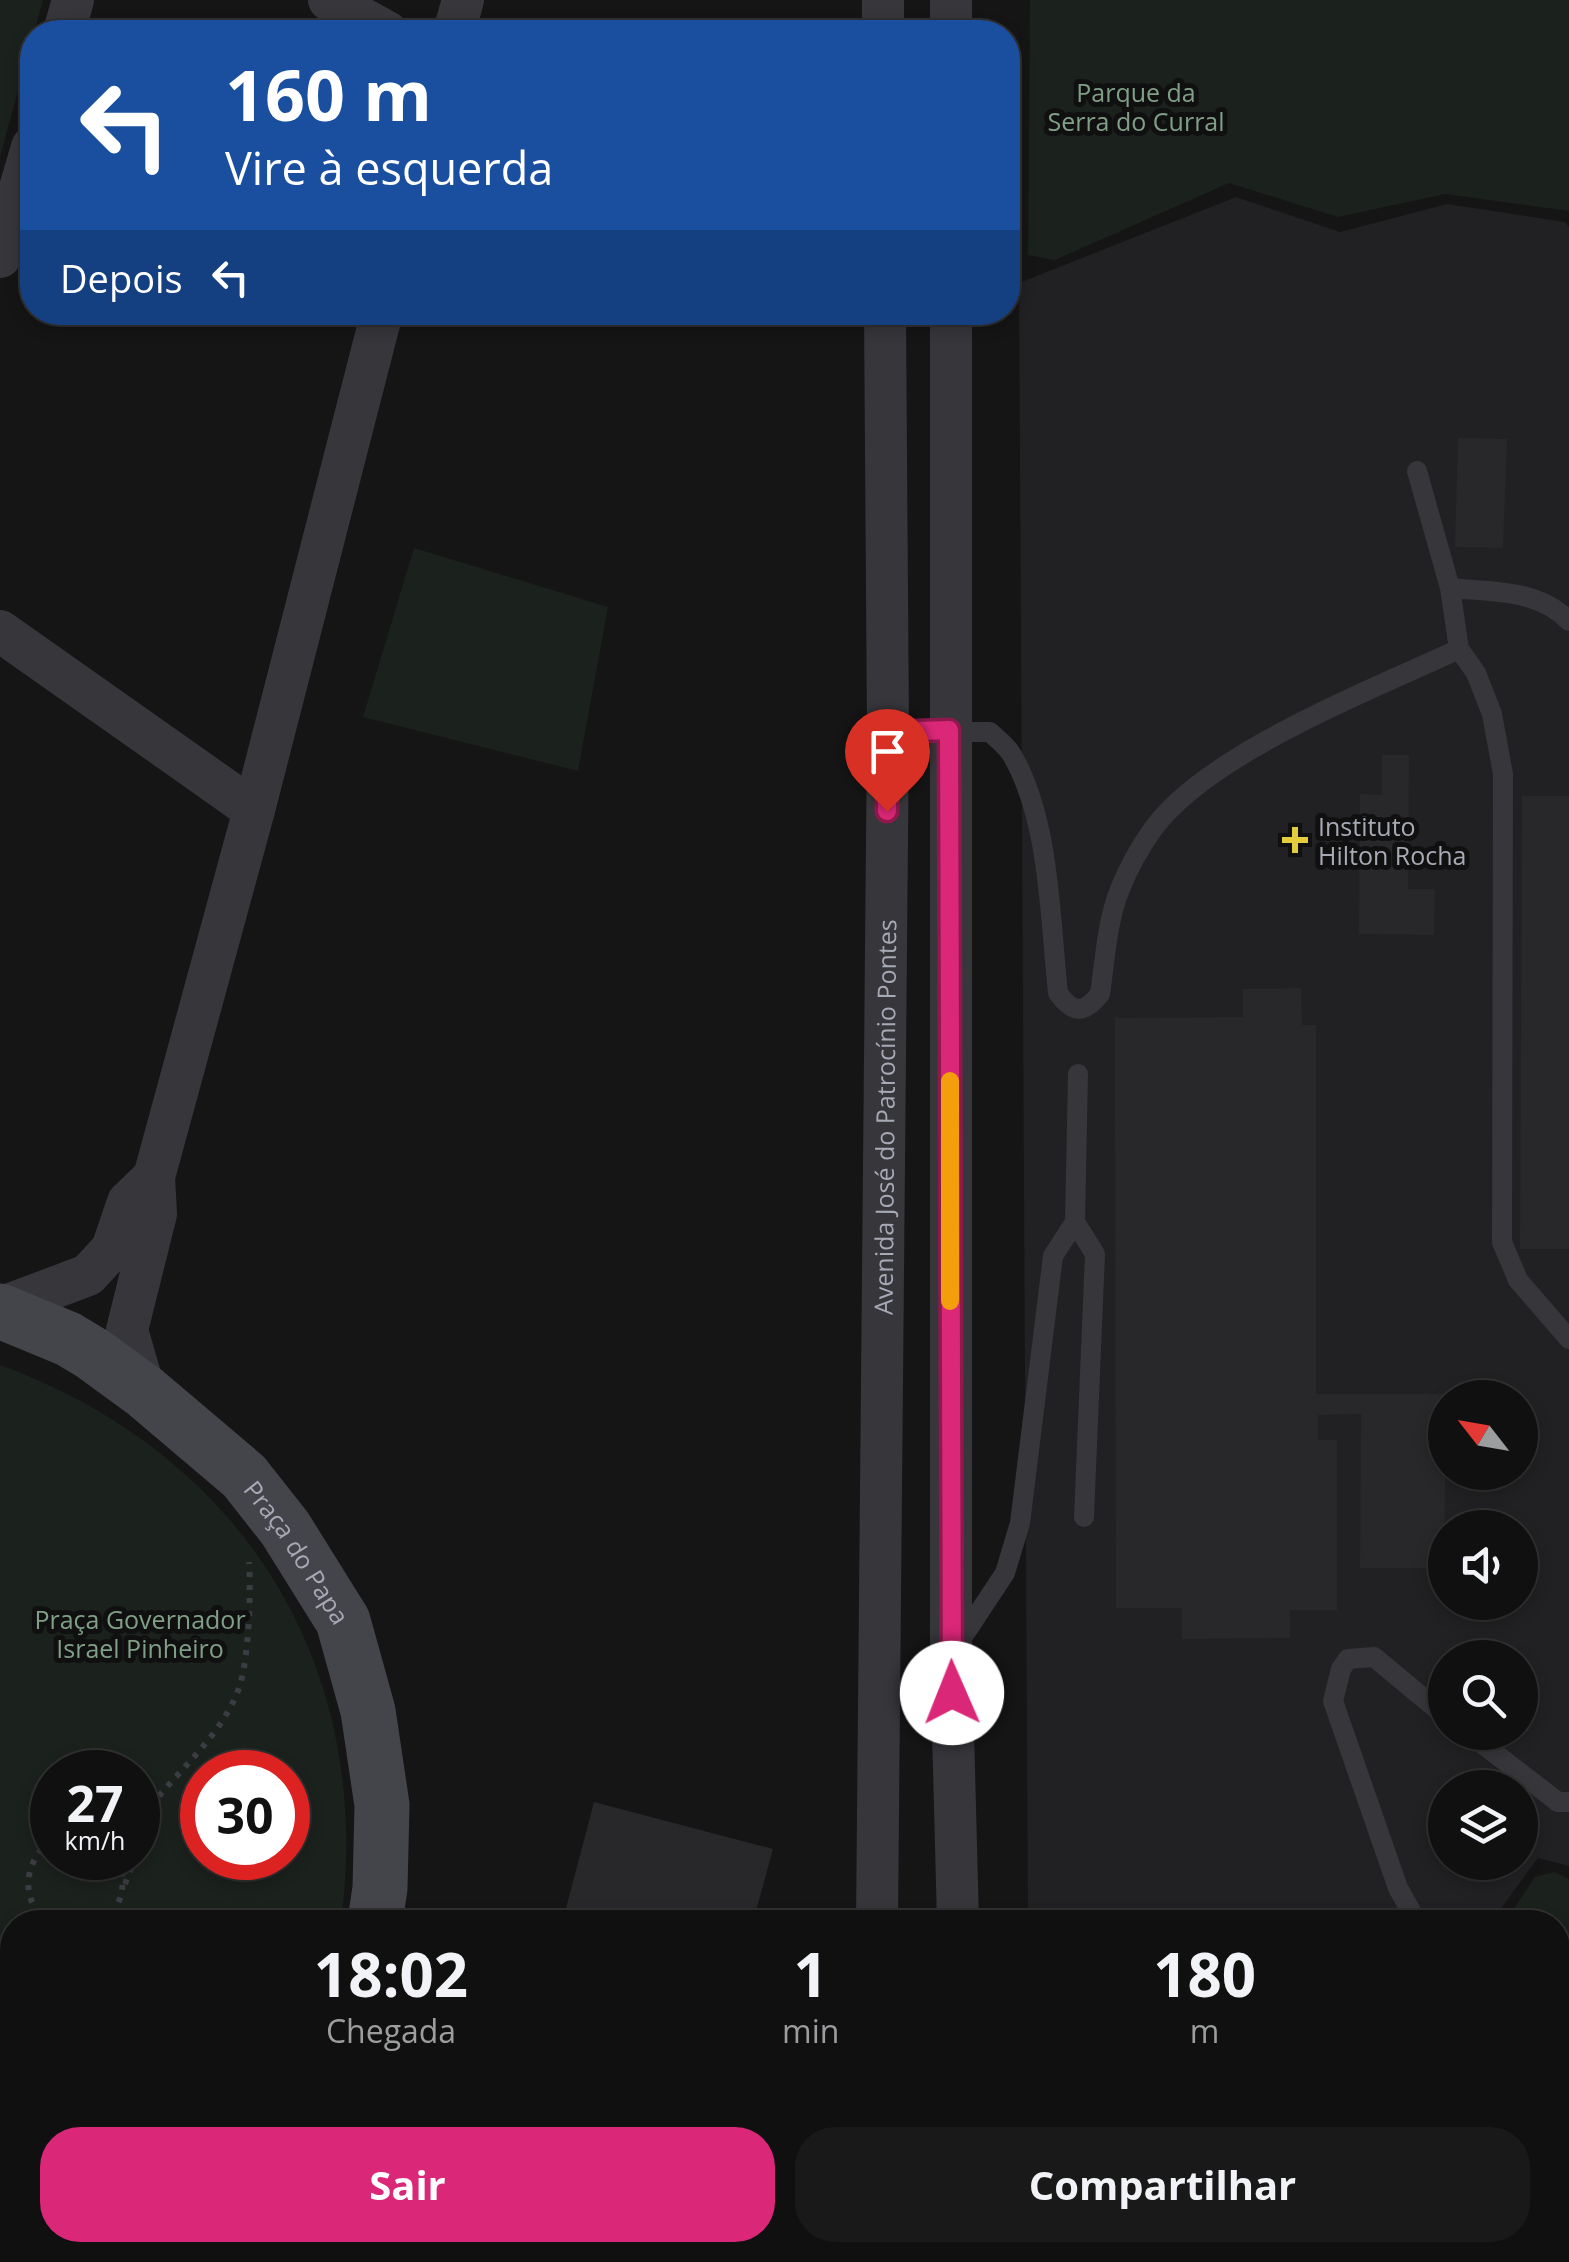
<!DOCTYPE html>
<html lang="pt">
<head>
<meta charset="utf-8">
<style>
  :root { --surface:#101010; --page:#191919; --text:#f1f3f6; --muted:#9c9d9f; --line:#303030; --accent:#db2777 }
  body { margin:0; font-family:"Open Sans",sans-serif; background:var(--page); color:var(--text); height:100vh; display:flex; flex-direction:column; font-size:38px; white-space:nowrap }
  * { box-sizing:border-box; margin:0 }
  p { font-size:32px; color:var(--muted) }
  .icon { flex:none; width:55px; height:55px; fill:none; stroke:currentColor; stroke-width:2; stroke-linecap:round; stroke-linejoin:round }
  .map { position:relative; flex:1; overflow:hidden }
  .sheet { position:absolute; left:0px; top:1910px; width:1570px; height:352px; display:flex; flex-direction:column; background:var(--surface); border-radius:40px 40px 0 0; box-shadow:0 5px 15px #0003,0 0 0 2px var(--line) }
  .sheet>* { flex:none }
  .guide { position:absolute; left:20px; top:20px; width:1000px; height:305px; border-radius:40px; box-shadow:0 5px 15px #0003,0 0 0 2px var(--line); background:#1a4fa0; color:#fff; overflow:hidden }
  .needle { width:65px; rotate:301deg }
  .fabs { position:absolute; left:1428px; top:1380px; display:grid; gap:20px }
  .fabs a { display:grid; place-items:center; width:110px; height:110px; border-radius:50%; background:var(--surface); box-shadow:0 5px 15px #0003,0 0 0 2px var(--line); font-size:50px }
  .speed { position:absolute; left:30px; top:1750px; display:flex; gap:20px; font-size:50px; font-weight:700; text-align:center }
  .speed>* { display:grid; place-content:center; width:130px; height:130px; border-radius:50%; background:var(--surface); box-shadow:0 5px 15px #0003,0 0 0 2px var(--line); line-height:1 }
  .speed small { font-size:25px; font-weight:400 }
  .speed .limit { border:15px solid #d22; background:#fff; color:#111 }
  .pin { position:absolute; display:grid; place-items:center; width:85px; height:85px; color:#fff; margin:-102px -42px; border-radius:50% 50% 50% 0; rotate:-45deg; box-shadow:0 0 10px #0007 }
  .pin .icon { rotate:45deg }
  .me { position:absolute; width:110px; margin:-55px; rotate:359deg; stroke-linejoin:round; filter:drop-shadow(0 0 8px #0008) }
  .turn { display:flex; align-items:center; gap:35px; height:210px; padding:0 40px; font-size:45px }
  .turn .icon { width:130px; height:130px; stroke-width:2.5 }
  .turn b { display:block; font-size:70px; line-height:85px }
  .then { display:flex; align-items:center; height:95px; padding:0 40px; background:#0003; gap:20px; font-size:38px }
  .eta { display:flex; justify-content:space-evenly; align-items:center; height:170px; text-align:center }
  .eta b { font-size:60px; font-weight:700; line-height:70px }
  .primary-button { display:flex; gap:20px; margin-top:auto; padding:20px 40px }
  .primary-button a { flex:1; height:115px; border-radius:40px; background:var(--accent); color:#fff; font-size:40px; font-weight:700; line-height:115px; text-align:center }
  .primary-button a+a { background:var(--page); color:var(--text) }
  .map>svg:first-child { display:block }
</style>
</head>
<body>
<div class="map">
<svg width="1569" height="2262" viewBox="0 0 1569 2262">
  <rect width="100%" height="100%" fill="#151516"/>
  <!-- built -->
  <path fill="#212123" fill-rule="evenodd" d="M1236 197 1340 232 1447 204 1565 222 1569 227V1866L1538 1858 1491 1922H1028L1019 283ZM1445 1398H1520V1472H1445ZM1445 1528H1520V1602H1445ZM1445 1658H1520V1732H1445ZM1445 1788H1520V1862H1445Z"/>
  <!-- green -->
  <path fill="#1b211d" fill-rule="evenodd" d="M0 0H43L0 157Z
    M1030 0H1569V211L1445 194 1338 217 1229 183 1055 260 1028 255Z
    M414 548 608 607 578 771 363 717Z
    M0 1365C242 1453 375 1666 341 1922H12V2250H145L129 2262H0ZM52 1772H138V1858H52ZM288 1772V1858H202V1772Z
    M1554 1872 1569 1879V2094L1558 2072V1922H1505L1535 1877Z
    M1569 2127V2262H1026V2250H1558V2172Z"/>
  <!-- building -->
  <path fill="#28282a" d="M1458 438 1507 439 1503 548 1455 547Z
    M1382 755H1409L1408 889H1435L1434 935 1359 934 1360 794 1382 795Z
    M1522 796H1569V1249H1520Z
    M1301 988 1302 1025H1316V1394H1446L1444 1568H1360L1361 1414 1318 1415V1440H1337V1610H1290V1638L1182 1639V1608H1116L1115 1018 1243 1017V989Z
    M594 1802 773 1849 753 1922H603L565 1912Z"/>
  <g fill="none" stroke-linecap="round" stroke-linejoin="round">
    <!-- path -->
    <path stroke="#3c3d42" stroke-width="6" stroke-dasharray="5 8" stroke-linecap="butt" d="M159 1796C187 1763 224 1730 239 1688 249 1659 251 1593 249 1562
      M138 1806 159 1796 138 1851
      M125 1884 135 1858
      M49 1922C19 1902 23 1860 52 1841
      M102 1922C124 1905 127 1883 117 1858
      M0 2055 12 2059"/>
    <!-- lane -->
    <path stroke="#36363b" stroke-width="20" d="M1417 471 1450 588 1459 649 1476 673 1492 714 1503 774 1502 1242 1518 1280 1569 1339
      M1450 588C1492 592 1538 589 1569 621
      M888 732H990C997 739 1007 746 1012 755 1050 820 1050 919 1058 993 1073 1014 1084 1014 1100 994 1105 960 1107 921 1120 889 1128 869 1140 847 1153 829 1208 753 1372 690 1459 649
      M1078 1074 1075 1222 1095 1254 1084 1517
      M958 1644 1005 1573 1020 1523 1053 1256 1075 1222
      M1467 1732 1558 1802H1569
      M1417 1922 1398 1888 1333 1701 1341 1669 1348 1659 1374 1657 1445 1716"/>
    <!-- street -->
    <g stroke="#36363b" stroke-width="42">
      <path d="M329 0 387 32"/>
      <path d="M883 0V32"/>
      <path d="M951 0V32"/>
      <path d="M64 32 73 0"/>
      <path d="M454 32 463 0"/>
      <path d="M0 257 32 147"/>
      <path d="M951 312V1654L958 1922"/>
      <path d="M0 631 254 810"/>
      <path d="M154 1177 254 810 382 312"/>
      <path d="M0 1308 88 1275 112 1249 128 1202 154 1177 156 1214 127 1330 145 1392"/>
      <path id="s1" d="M877 1922 888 732 885 312"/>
      <path d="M882 2250V2262"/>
      <path d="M967 2250V2262"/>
    </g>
    <!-- secondary -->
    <g stroke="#44444b" stroke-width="55">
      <path id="s2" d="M0 1311 68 1339 93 1354 145 1392 244 1476 285 1528 343 1621 368 1711 382 1805 380 1888 375 1922"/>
      <path d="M175 2262 191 2250"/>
    </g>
  </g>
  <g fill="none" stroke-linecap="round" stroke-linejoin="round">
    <defs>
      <path id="route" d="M887 811 888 732 949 730 952 1693"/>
    </defs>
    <!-- route casing -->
    <use href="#route" stroke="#8e194d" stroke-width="25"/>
    <!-- route -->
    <use href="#route" stroke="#db2777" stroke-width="18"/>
    <!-- slow -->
    <path stroke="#f59e0b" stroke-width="18" d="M950 1081V1301"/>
  </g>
  <!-- markers -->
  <path fill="#e5cb3e" stroke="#101011" stroke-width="4" d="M1290 825h10v10h10v10h-10v10h-10v-10h-10v-10h10z"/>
  <g text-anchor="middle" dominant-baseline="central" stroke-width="10" stroke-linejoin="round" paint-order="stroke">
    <!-- park labels -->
    <g font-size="25" fill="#809f87" stroke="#101011">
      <text x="1136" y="92">Parque da<tspan x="1136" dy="29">Serra do Curral</tspan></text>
      <text x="140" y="1619">Praça Governador<tspan x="140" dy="29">Israel Pinheiro</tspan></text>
    </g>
    <!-- poi labels -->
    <g font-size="25" fill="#a7a9b5" stroke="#101011" text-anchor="start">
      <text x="1318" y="826">Instituto<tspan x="1318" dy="29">Hilton Rocha</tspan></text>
    </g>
    <!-- street labels -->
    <g font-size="25" fill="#a7a9b5" stroke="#101011">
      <text stroke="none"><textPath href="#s1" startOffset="805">Avenida José do Patrocínio Pontes</textPath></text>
      <text stroke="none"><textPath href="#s2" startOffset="390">Praça do Papa</textPath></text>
    </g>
  </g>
</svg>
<div class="fabs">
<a><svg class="needle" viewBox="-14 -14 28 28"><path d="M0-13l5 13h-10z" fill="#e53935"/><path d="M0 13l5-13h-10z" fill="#9c9d9f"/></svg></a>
<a><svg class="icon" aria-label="sound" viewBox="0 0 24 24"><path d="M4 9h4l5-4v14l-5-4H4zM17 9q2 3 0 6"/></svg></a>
<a><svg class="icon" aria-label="search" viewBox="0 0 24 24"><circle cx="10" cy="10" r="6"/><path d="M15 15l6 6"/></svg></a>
<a><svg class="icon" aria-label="layers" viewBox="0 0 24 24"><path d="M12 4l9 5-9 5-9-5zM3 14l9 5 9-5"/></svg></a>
</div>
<div class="speed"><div>27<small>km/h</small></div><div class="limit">30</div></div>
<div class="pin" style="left:887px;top:811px;background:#d93025"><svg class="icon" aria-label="arrive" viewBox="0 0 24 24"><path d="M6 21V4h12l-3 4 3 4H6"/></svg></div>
<svg class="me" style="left:952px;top:1693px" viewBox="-20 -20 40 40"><circle r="19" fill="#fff"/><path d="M0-13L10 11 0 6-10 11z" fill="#db2777"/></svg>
<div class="guide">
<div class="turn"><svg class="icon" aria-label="left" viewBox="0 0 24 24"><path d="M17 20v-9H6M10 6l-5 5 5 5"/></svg><div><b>160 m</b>Vire à esquerda</div></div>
<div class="then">Depois<svg class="icon" aria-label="left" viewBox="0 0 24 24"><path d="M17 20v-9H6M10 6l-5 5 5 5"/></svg></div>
</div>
<section class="sheet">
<div class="eta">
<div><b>18:02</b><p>Chegada</p></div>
<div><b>1</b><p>min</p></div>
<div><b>180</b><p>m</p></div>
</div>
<div class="primary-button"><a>Sair</a><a>Compartilhar</a></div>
</section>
</div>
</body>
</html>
